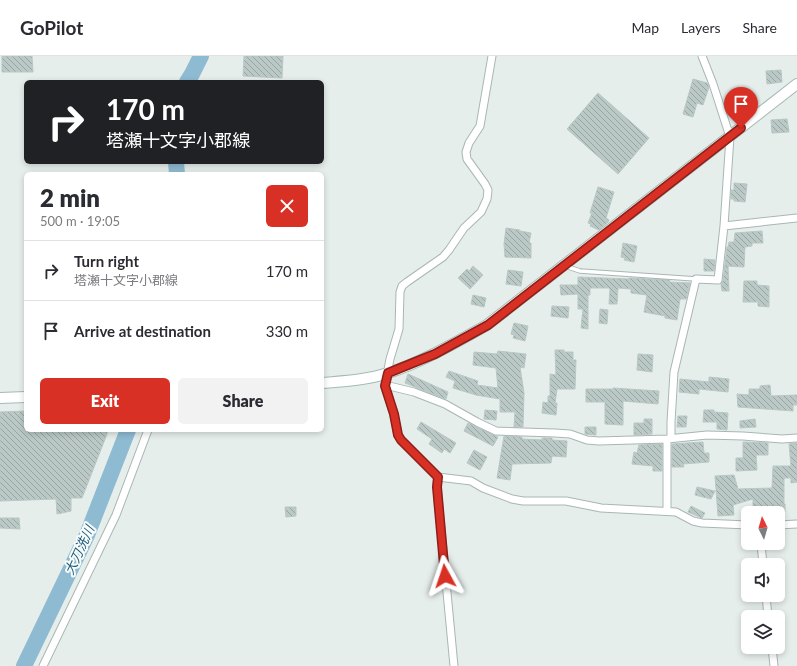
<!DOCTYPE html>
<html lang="en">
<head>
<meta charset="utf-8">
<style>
  :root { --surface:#fff; --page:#f2f2f3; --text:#2b2b33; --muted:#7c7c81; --line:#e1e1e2; --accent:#d93025 }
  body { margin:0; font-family:Lato,"Noto Sans JP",sans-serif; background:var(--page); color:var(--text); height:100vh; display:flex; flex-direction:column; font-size:15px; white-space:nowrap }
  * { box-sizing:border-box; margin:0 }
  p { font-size:13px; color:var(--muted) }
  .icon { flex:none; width:22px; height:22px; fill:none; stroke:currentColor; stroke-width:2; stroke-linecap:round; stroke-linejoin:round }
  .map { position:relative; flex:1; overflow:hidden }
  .side { position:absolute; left:24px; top:116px; width:300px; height:260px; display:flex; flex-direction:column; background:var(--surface); border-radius:6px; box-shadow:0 2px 6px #0003 }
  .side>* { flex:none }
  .guide { position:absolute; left:24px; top:24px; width:300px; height:84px; border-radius:6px; box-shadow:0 2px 6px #0003; background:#202124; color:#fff; overflow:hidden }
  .needle { width:26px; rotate:355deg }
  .controls { position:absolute; left:741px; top:450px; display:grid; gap:8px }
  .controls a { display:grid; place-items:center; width:44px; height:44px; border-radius:6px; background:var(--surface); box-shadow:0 2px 6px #0003; font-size:20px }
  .pin { position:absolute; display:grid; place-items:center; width:34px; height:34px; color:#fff; margin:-41px -17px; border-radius:50% 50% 50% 0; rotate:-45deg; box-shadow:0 0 4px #0007 }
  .pin .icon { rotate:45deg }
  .me { position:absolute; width:44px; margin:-22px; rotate:355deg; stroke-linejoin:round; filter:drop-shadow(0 0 3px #0008) }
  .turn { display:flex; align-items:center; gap:14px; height:84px; padding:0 16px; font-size:18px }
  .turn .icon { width:52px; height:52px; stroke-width:2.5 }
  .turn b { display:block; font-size:28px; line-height:34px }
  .round { display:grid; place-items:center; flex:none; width:42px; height:42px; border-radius:6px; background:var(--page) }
  .headline { display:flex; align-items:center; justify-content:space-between; height:68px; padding:0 16px }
  h1 { font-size:24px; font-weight:800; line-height:30px }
  .cta { display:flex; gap:8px; margin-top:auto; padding:8px 16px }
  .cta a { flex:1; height:46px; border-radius:6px; background:var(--accent); color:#fff; font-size:16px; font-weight:800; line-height:46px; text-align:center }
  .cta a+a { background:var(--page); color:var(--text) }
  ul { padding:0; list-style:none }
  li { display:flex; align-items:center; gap:12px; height:60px; padding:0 16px; border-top:1px solid var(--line) }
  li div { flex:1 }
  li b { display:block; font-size:15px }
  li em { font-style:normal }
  header { display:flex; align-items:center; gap:24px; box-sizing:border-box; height:56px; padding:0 20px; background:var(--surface); border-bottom:1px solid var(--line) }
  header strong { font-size:19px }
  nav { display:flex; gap:22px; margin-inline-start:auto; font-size:14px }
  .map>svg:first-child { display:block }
</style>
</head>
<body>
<header>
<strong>GoPilot</strong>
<nav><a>Map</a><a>Layers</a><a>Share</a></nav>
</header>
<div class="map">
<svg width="797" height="610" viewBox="0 0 797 610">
  <defs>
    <pattern id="building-back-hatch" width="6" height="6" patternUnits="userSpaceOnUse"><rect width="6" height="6" fill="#bbc9c6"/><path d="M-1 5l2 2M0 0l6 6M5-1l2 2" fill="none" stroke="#98a5a2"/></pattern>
  </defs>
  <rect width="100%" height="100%" fill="#e6eeec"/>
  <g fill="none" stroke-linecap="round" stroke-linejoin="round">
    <!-- river -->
    <path stroke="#8fbbd2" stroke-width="16" d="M187 26 192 18 201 0
      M176 106 177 118
      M24 610 87 479 128 374"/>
  </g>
  <!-- building -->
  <path fill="url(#building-back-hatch)" stroke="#b8c8c4" d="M2 0H32L33 16H2Z
    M244 0H283L282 22 243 20Z
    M781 14 782 26 767 28 766 15Z
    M693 23 707 27 709 31 703 49 697 47 693 61 683 58Z
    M598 37 649 82 618 118 567 73Z
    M787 63 789 76 772 77 771 64Z
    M734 127 747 128 745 146 734 145V143H731V134H734Z
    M598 131 614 136 606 162 609 164 608 166 599 174 590 170 591 168 588 167 592 157H590Z
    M506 172 520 174V175L531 177 529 187H531V202L505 201 504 188Z
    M762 175 763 187H752V190L745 191 744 211 728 210 729 235H722L721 228 723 225 727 191H728L729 186H734L735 177Z
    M623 187 637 190 634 206 624 204 625 202 621 201Z
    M704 203 715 204 714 215H704Z
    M473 210 483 219 470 233 458 222 467 213 469 215Z
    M508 214 523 216 521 230 506 228Z
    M578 221 629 223V222L670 224 669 226 690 227 686 243H680L677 264 665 262V260L644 256 647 239 631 237V233L618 232 617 248H609L610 233 609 232H590V239H588V273L581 272 583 253H578V238L561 239 560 229H578Z
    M744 225H757V229L769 230V251L758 250V246H743Z
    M473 239 486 242 484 251 471 248Z
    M552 250 569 251 568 262 551 260Z
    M600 253 608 254 607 268 599 267Z
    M514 267 528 270 525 285 513 282 514 279 511 278Z
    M555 294H564V296H573V304H576L575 333H557L555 347H557L556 359 542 357 543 346 548 347V340H550V318L556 319Z
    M498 295 526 298 524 312 520 311 524 337 523 371H514L515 356H500V343L476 339 453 332 455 325 446 321 449 315 478 325 477 329 498 332 496 312 473 309 474 296 497 298Z
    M638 298 653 299 652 316 637 314Z
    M408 318 448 336 446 343 405 327Z
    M709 321 729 323 728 336 699 333V338L679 336 680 323 709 326Z
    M770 329 771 340 797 339V349H793V355L738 351 737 338 749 339V333H760V330Z
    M613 332 659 335 658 348 623 345V369L605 368V346H586V333H613Z
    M485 354 497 355 496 364 484 363Z
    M704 354H714V356L728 357 727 374 717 373V366H703Z
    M26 355V374H107V378L82 442H71V455L57 458 56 443 0 445V356Z
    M678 360H687L686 371H677Z
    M644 363H652V378L634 379V367H644Z
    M755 363 756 371 740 372V365Z
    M421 366 456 387 450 397 444 393 442 397 429 388 432 383 417 373Z
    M468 367 498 381 493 390 464 375Z
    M585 371H596V379L585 378Z
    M504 380 522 381V383L542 384V382H552V384L567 385 566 401 552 400 551 407 512 408 510 424 497 422Z
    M703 386 704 397H709V406L683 408 684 411H672V388Z
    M743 386 768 387V399H756L757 414 736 415V402H743Z
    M797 387V426L791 427V422H784V448H785V456L753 455V443L733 449 734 459 718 460 715 420 734 419 738 433 772 432 773 410H791L789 388Z
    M662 388V415H653V410L632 408 634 396 637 397 639 389Z
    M474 394 487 401 480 414 467 407Z
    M697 431 715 435 711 443 695 439Z
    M691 450 705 457 702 462 688 456Z
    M285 451H296V460L286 461Z
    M0 462H19L20 473 0 472Z"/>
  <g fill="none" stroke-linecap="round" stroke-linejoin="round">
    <defs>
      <path id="lane" d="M565 210 580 215 696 223"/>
      <path id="street" d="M492 0 480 70 469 87 466 96 467 103 485 128 488 134 487 143 481 156 464 172 449 194 443 201 407 226 402 230 400 236 399 273 390 303 385 329 394 358 398 379 401 384 438 421 471 425 483 432 512 443 523 445H566L601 452 676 456 693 465 702 467 748 469
        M724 170 797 162
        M385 329 414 336 445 348 477 366 496 375 555 377 570 378 587 384 599 385 667 383 707 379 743 380 782 383 797 382
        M671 382V366L674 316 696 223 718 224 724 170 730 81 713 28 702 0
        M667 383V455
        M438 421 437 431 454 610
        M778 469 797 468
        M761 487 763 509
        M766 539 768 561
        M772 591 774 610
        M43 610 116 459 148 374"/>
      <path id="secondary" d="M322 327C344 325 367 324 388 317 423 306 456 286 487 269L797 28
        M0 342 26 341"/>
    </defs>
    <!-- lane casing -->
    <use href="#lane" stroke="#a8b7b4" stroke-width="5.5"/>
    <!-- street casing -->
    <use href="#street" stroke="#a8b7b4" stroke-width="9"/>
    <!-- secondary casing -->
    <use href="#secondary" stroke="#a4bab6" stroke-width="12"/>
    <!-- lane -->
    <use href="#lane" stroke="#fff" stroke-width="3.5"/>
    <!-- street -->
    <use href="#street" stroke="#fff" stroke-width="7"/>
    <!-- secondary -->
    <use href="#secondary" stroke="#fff" stroke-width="10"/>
  </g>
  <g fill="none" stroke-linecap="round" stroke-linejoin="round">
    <defs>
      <path id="route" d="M445 520 437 431 438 421 401 384 398 379 394 358 385 330 388 317 435 298 488 269 741 72"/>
    </defs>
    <!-- route casing -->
    <use href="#route" stroke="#8d1f18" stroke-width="10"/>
    <!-- route -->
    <use href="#route" stroke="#d93025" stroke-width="7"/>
  </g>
  <g text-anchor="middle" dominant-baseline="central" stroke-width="4" stroke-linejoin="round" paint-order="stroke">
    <!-- water labels -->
    <g font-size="13" font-style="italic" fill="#1f5c7d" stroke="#f7fbf9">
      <text transform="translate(79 494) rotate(-65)">大刀洗川</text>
    </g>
  </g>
</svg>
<div class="controls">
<a><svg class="needle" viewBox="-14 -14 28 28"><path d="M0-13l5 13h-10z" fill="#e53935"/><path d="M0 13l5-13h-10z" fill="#7c7c81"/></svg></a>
<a><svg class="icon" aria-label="sound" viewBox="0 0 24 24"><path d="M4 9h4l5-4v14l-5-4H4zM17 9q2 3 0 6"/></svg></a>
<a><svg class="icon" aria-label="layers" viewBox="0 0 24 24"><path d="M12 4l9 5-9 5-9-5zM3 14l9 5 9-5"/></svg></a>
</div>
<div class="pin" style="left:741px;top:72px;background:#d93025"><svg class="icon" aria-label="arrive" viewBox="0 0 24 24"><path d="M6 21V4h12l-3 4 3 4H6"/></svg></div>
<svg class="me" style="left:445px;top:520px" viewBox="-20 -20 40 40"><path d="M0-17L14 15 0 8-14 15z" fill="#d93025" stroke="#fff" stroke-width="4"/></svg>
<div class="guide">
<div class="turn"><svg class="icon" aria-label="right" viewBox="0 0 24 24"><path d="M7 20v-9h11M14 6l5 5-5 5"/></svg><div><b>170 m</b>塔瀬十文字小郡線</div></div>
</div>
<section class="side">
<div class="headline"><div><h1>2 min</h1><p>500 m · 19:05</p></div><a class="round" style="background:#d93025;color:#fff"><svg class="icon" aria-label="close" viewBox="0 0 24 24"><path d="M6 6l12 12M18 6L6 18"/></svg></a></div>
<ul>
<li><svg class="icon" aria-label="right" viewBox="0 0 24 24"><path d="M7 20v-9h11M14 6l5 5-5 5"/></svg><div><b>Turn right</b><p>塔瀬十文字小郡線</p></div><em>170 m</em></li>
<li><svg class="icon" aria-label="arrive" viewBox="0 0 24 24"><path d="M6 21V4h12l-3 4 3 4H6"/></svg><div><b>Arrive at destination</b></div><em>330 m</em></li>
</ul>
<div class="cta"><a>Exit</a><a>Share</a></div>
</section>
</div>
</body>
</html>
